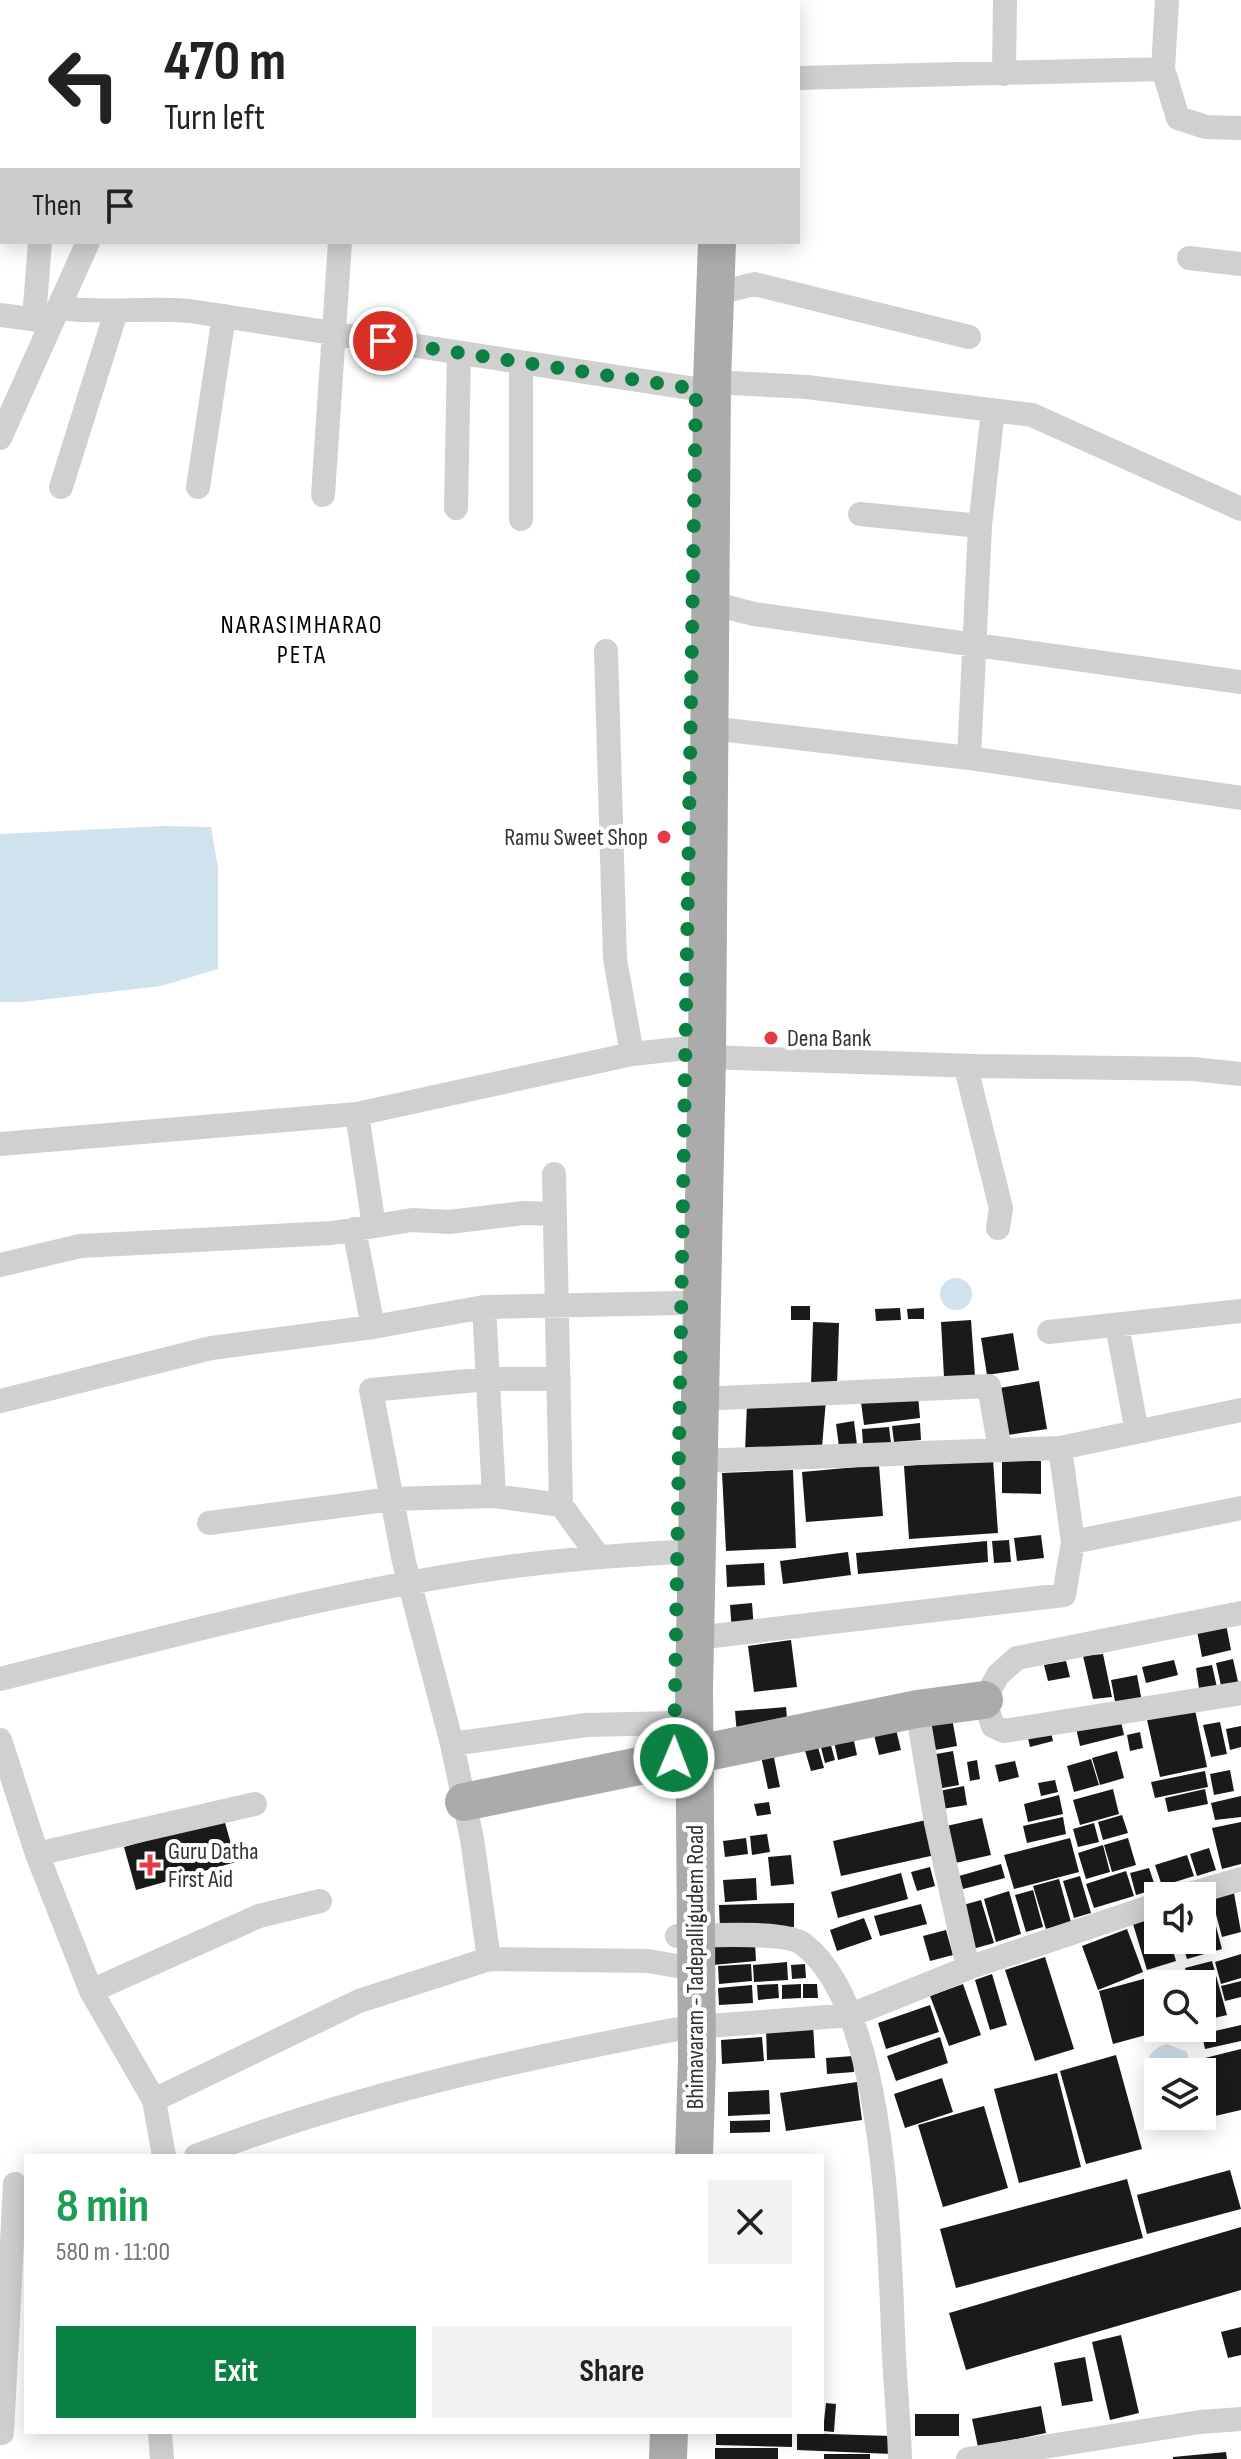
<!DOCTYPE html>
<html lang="en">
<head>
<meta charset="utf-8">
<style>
  :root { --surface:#fff; --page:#f2f2f2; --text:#222; --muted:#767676; --accent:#0b8043 }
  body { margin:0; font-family:"Sofia Sans Condensed",sans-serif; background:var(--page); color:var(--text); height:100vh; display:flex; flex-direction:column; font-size:30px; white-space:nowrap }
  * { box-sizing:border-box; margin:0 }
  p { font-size:26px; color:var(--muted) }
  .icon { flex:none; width:44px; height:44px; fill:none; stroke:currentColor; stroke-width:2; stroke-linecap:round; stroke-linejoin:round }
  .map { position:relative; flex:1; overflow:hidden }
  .sheet { position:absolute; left:24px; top:2154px; width:800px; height:280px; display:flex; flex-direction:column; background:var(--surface); border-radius:0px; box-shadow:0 4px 20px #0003 }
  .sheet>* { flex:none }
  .banner { position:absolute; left:0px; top:0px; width:800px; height:244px; box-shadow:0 4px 20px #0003; background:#fff; color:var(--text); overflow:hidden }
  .controls { position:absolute; left:1144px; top:1882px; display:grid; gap:16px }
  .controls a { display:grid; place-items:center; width:72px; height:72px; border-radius:0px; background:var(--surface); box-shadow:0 4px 20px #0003; font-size:40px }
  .pin { position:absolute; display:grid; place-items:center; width:68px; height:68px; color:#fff; margin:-34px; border:4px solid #fff; border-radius:50%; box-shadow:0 2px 8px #0007 }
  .me { position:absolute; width:88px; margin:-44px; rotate:1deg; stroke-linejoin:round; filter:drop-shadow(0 0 6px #0008) }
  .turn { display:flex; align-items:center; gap:28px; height:168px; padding:0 32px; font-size:36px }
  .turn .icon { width:104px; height:104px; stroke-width:2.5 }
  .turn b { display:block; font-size:56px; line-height:68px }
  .then { display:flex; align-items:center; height:76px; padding:0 32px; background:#0003; gap:16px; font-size:30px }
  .round { display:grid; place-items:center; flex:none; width:84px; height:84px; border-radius:0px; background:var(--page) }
  .overview { display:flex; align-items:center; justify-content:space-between; height:136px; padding:0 32px }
  h1 { font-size:48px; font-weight:700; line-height:60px; color:#1e9e55 }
  .button { display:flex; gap:16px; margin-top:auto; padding:16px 32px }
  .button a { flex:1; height:92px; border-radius:0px; background:var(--accent); color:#fff; font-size:32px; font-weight:700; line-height:92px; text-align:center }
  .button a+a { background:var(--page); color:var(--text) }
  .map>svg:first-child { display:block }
</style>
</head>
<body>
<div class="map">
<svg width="1241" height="2459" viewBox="0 0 1241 2459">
  <rect width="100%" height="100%" fill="#fff"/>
  <!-- water -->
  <path fill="#cfe2ee" d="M164 826 211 827 218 868V969L161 986 23 1002H0V834Z
    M940 1294a16 16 0 1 1 32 0a16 16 0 1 1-32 0Z
    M1167 2044 1187 2052 1191 2072H1158V2087C1139 2073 1144 2050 1167 2044Z"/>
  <!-- building -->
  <path fill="#1a1a1a" d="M791 1306H810V1320H791Z
    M900 1308 901 1320 876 1321 875 1309Z
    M924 1308V1319H908L907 1309Z
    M971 1320 975 1376 944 1377 941 1322Z
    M813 1322 839 1323 837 1386 811 1385Z
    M1013 1333 1019 1370 987 1375 981 1338Z
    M1039 1381 1047 1429 1008 1435 1000 1388Z
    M918 1395 920 1418 864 1425 861 1402Z
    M826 1400 822 1447 745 1452 747 1403Z
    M854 1421 857 1445 839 1447 836 1424Z
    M920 1423 921 1440 894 1442 892 1426Z
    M889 1427 891 1443 863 1446 862 1429Z
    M993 1459 998 1533 909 1539 904 1466Z
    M1002 1460 1041 1461V1494L1002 1493Z
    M879 1465 883 1516 806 1522 802 1472Z
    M793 1470 796 1548 726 1551 722 1473Z
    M1041 1535 1044 1558 1017 1561 1014 1538Z
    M1009 1540 1011 1562 994 1563 992 1541Z
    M987 1541 988 1562 858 1574 856 1553Z
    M848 1552 851 1575 783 1584 780 1561Z
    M764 1563 765 1585 727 1587 726 1565Z
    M752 1603 754 1630 732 1632 730 1605Z
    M1226 1624 1231 1650 1202 1657 1197 1631Z
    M791 1640 797 1687 754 1692 748 1646Z
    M1103 1654 1112 1697 1093 1699 1083 1656Z
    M1233 1659 1239 1686 1222 1690 1216 1663Z
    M1174 1660 1178 1675 1146 1683 1142 1667Z
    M1066 1661 1070 1677 1048 1681 1044 1665Z
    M1212 1665 1218 1692 1200 1695 1196 1668Z
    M1137 1675 1142 1702 1116 1707 1111 1680Z
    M786 1707 788 1730 737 1735 735 1711Z
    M1195 1710 1207 1767 1160 1777 1147 1720Z
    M951 1712 957 1746 935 1750 929 1716Z
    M1120 1717 1124 1735 1080 1746 1076 1728Z
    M894 1721 901 1750 879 1755 872 1727Z
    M1220 1722 1227 1754 1211 1757 1203 1725Z
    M1241 1726V1747L1230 1750 1226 1729Z
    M1050 1728 1053 1741 1030 1747 1027 1734Z
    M852 1732 857 1755 838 1760 833 1737Z
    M1140 1732 1143 1748 1130 1751 1127 1735Z
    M829 1738 835 1760 825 1763 819 1740Z
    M816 1740 824 1768 811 1771 803 1744Z
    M953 1751 959 1785 937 1789 931 1755Z
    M1117 1751 1124 1778 1100 1785 1092 1758Z
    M773 1753 780 1787 768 1789 761 1756Z
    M1091 1759 1099 1785 1074 1792 1067 1766Z
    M977 1760 980 1779 970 1781 967 1762Z
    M1015 1761 1019 1777 999 1782 995 1765Z
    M1230 1770 1234 1791 1214 1795 1210 1774Z
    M1205 1771 1208 1787 1155 1798 1151 1782Z
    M1055 1780 1058 1792 1041 1796 1038 1783Z
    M964 1786 967 1805 942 1809 939 1791Z
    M1113 1789 1119 1814 1080 1825 1073 1800Z
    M1205 1789 1208 1804 1168 1812 1165 1798Z
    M1059 1795 1063 1814 1028 1822 1024 1804Z
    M1241 1796V1817L1215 1820 1211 1803Z
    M769 1802 771 1814 757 1816 754 1804Z
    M1122 1815 1128 1833 1103 1840 1098 1822Z
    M1063 1817 1066 1834 1027 1843 1023 1826Z
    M982 1818 991 1855 951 1864 942 1827Z
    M224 1819 236 1862 136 1890 124 1847Z
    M926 1820 935 1855 841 1876 833 1841Z
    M1241 1822V1864L1222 1869 1212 1828Z
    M1094 1823 1099 1842 1078 1847 1073 1829Z
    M767 1834 770 1852 752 1855 750 1836Z
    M746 1838 748 1854 725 1857 723 1841Z
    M1070 1838 1079 1872 1014 1889 1004 1855Z
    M1128 1838 1136 1865 1112 1872 1104 1845Z
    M1103 1845 1110 1872 1086 1879 1078 1853Z
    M1209 1848 1216 1870 1197 1876 1190 1854Z
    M791 1855 794 1884 771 1886 768 1857Z
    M1187 1855 1194 1876 1162 1886 1155 1865Z
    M1001 1864 1005 1878 963 1889 959 1876Z
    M930 1867 935 1886 917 1891 911 1872Z
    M1149 1868 1156 1889 1136 1895 1130 1873Z
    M1126 1871 1134 1896 1094 1908 1086 1884Z
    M901 1873 908 1899 838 1918 831 1892Z
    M1080 1876 1091 1913 1074 1918 1063 1881Z
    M756 1878 757 1900 725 1902 723 1880Z
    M1059 1879 1071 1922 1046 1929 1033 1886Z
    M1033 1890 1043 1927 1026 1932 1015 1895Z
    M1009 1891 1021 1934 996 1942 984 1899Z
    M1234 1893 1241 1932 1222 1937 1212 1899Z
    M981 1900 994 1943 969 1950 956 1907Z
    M1209 1900 1222 1949 1187 1959 1181 1940H1202V1902Z
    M794 1903V1927L720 1929 719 1905Z
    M921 1904 927 1924 880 1936 874 1916Z
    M1158 1916V1940H1170L1176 1961 1147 1970 1133 1924Z
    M864 1918 872 1939 837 1951 830 1930Z
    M1127 1929 1143 1972 1098 1990 1082 1946Z
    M946 1930 953 1955 930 1961 923 1936Z
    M755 1943 756 1961 713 1965 711 1946Z
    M1241 1954V1978L1221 1984 1215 1962Z
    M1045 1957 1074 2049 1035 2061 1005 1970Z
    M1212 1961 1227 2015 1202 2021V1984H1189L1185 1968Z
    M787 1962 788 1980 754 1982 753 1965Z
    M751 1964 752 1981 719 1984 718 1966Z
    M805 1964 806 1978 792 1979 791 1965Z
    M1173 1971 1177 1984H1158V2028L1168 2029 1113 2044 1099 1991Z
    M992 1974 1007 2025 990 2030 975 1980Z
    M1241 1981V1997L1225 2001 1221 1986Z
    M778 1984 779 1998 758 2000 757 1985Z
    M801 1984V1998L782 1999V1985Z
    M803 1984H817L818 1998H803Z
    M963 1984 981 2035 949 2046 930 1996Z
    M752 1985 753 2003 719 2005 718 1988Z
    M930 2005 939 2032 886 2049 878 2023Z
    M813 2024 815 2058 767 2060 766 2027Z
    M1241 2025V2041L1205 2049 1202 2034Z
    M762 2037 764 2061 722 2064 721 2040Z
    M940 2037 948 2063 896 2081 887 2056Z
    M1241 2049V2110L1215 2116 1201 2059Z
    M1116 2055 1142 2149 1086 2164 1060 2071Z
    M853 2056 854 2072 827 2074 826 2058Z
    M1057 2073 1081 2167 1019 2183 994 2089Z
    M942 2078 953 2112 905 2128 894 2094Z
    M857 2082 862 2120 786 2131 780 2093Z
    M769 2090 770 2114 728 2116V2092Z
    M984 2106 1008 2188 943 2207 918 2125Z
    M770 2120V2132L730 2133V2121Z
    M1230 2170 1241 2209 1147 2234 1137 2195Z
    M1127 2179 1143 2238 956 2288 940 2229Z
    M1241 2227V2290L966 2370 949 2313Z
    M1241 2327V2355L1228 2358 1221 2332Z
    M1121 2335 1139 2413 1110 2420 1092 2342Z
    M1085 2357 1093 2401 1062 2406 1054 2363Z
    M826 2403 836 2404 834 2432 823 2431Z
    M1041 2406 1046 2433 978 2447 972 2419Z
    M915 2414H959V2436H915Z
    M716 2432H792V2447L716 2445Z
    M797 2433 892 2436V2454L797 2450Z
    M715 2448H778V2459H715Z
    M1226 2452 1227 2459H1173V2457Z
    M824 2454H870V2459H824Z"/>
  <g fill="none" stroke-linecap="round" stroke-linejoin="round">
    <!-- street -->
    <path stroke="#d0d0d0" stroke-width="24" d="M1167 0 1163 69 1178 118 1206 127 1241 128
      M69 2 70 0
      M174 2 175 0
      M1004 74 1005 0
      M798 78 1163 69
      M1189 258 1241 264
      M715 294 754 284 969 337
      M59 308C103 314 145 307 190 311L696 389
      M0 315 46 321
      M34 319 40 242
      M712 382 807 387 1032 415 1241 509
      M0 438 88 242
      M61 487 116 312
      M198 487 224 316
      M323 495 340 242
      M456 508 459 353
      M860 514 980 526
      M521 519V363
      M711 603 754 614 1241 682
      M606 651 615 959 632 1054
      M710 728 969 758 1241 798
      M969 758 980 526 993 410
      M707 1057 975 1066
      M357 1114 374 1226
      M0 1144 357 1114 632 1054 688 1048
      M554 1174 561 1505
      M998 1228 1001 1208 967 1072 975 1066 1193 1069 1241 1074
      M354 1229 373 1327
      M0 1265 80 1246 332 1233 412 1220 449 1222 524 1213 555 1214
      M484 1307 494 1496
      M1117 1325 1137 1432
      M1049 1332 1241 1311
      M698 1399 989 1386 1000 1450
      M0 1401 211 1348 373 1327 484 1307 681 1303
      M697 1461 1060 1448 1241 1410
      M209 1523 392 1499 494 1496 561 1505 599 1557
      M1073 1542 1241 1508
      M1241 1613 1017 1658 998 1675 984 1700 993 1726 1004 1731 1241 1693
      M696 1638 1064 1595 1073 1542 1060 1448
      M0 1679C152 1641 305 1599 460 1574 532 1562 604 1556 677 1552
      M917 1709 936 1823 968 1968
      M0 1740 37 1854 91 1991 154 2100 164 2156
      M452 1744 586 1725 675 1723
      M37 1854 255 1804
      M1183 1896 1241 1879
      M677 1936C703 1936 784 1930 803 1944 885 2006 889 2236 893 2332 894 2374 899 2416 900 2459
      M489 1959 472 1839 452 1744 404 1562 371 1390 488 1379H559
      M91 1991 259 1916 320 1901
      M697 2027 851 2015 968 1968 1158 1904
      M154 2100 359 2001 489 1959 648 1961 677 1966
      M196 2156C351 2096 515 2060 678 2029
      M160 2432 162 2459
      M2 2433 15 2184
      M968 2459 1200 2422 1241 2419"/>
    <!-- primary -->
    <path stroke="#ababab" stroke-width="38" d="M722 0V2
      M464 1802 917 1709 984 1700
      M694 2156 697 2060 694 1690 707 1057 712 382 717 242
      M668 2459 669 2432"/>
  </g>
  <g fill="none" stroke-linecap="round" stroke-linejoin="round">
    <!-- route -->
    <path stroke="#0b8043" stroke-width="14" stroke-dasharray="0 25.2" d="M383 341 696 389 674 1758"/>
  </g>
  <!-- markers -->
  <g fill="#e63946" stroke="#fff" stroke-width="3">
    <circle cx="664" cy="837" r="8"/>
    <circle cx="771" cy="1038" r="8"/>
    <path d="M146 1853h8v8h8v8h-8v8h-8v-8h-8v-8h8z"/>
  </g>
  <g text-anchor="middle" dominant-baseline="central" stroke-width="8" stroke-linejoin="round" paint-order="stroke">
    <!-- poi labels -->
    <g font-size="24" fill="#333" stroke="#fff" text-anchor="start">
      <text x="648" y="837" text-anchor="end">Ramu Sweet Shop</text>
      <text x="787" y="1038">Dena Bank</text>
      <text x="168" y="1851">Guru Datha<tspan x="168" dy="28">First Aid</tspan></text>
    </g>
    <!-- street labels -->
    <g font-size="24" fill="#333" stroke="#fff">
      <text transform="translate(695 1967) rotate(-90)">Bhimavaram - Tadepalligudem Road</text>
    </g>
    <!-- neighbourhood labels -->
    <g font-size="26" letter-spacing="2" fill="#000" stroke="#fff">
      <text x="302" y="625">NARASIMHARAO<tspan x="302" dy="30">PETA</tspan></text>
    </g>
  </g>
</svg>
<div class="controls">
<a><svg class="icon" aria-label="sound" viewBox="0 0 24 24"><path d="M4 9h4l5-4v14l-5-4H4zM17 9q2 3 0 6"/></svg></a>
<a><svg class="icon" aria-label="search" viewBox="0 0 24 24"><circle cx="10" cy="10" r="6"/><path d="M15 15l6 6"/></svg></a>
<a><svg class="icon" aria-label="layers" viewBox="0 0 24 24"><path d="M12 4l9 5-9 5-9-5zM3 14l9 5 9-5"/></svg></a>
</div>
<div class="pin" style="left:383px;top:341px;background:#d93025"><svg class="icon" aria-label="arrive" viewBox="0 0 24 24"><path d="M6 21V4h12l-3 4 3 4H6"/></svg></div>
<svg class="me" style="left:674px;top:1758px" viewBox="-20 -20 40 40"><circle r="17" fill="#0b8043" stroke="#fff" stroke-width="3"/><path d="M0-11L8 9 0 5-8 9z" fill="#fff"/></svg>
<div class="banner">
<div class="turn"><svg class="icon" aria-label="left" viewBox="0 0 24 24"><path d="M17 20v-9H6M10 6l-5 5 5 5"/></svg><div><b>470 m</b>Turn left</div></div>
<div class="then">Then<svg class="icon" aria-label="arrive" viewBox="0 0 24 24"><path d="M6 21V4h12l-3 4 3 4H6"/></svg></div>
</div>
<section class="sheet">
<div class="overview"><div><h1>8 min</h1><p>580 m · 11:00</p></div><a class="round"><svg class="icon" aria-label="close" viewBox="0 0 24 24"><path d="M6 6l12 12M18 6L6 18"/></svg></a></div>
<div class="button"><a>Exit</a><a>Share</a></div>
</section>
</div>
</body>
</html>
